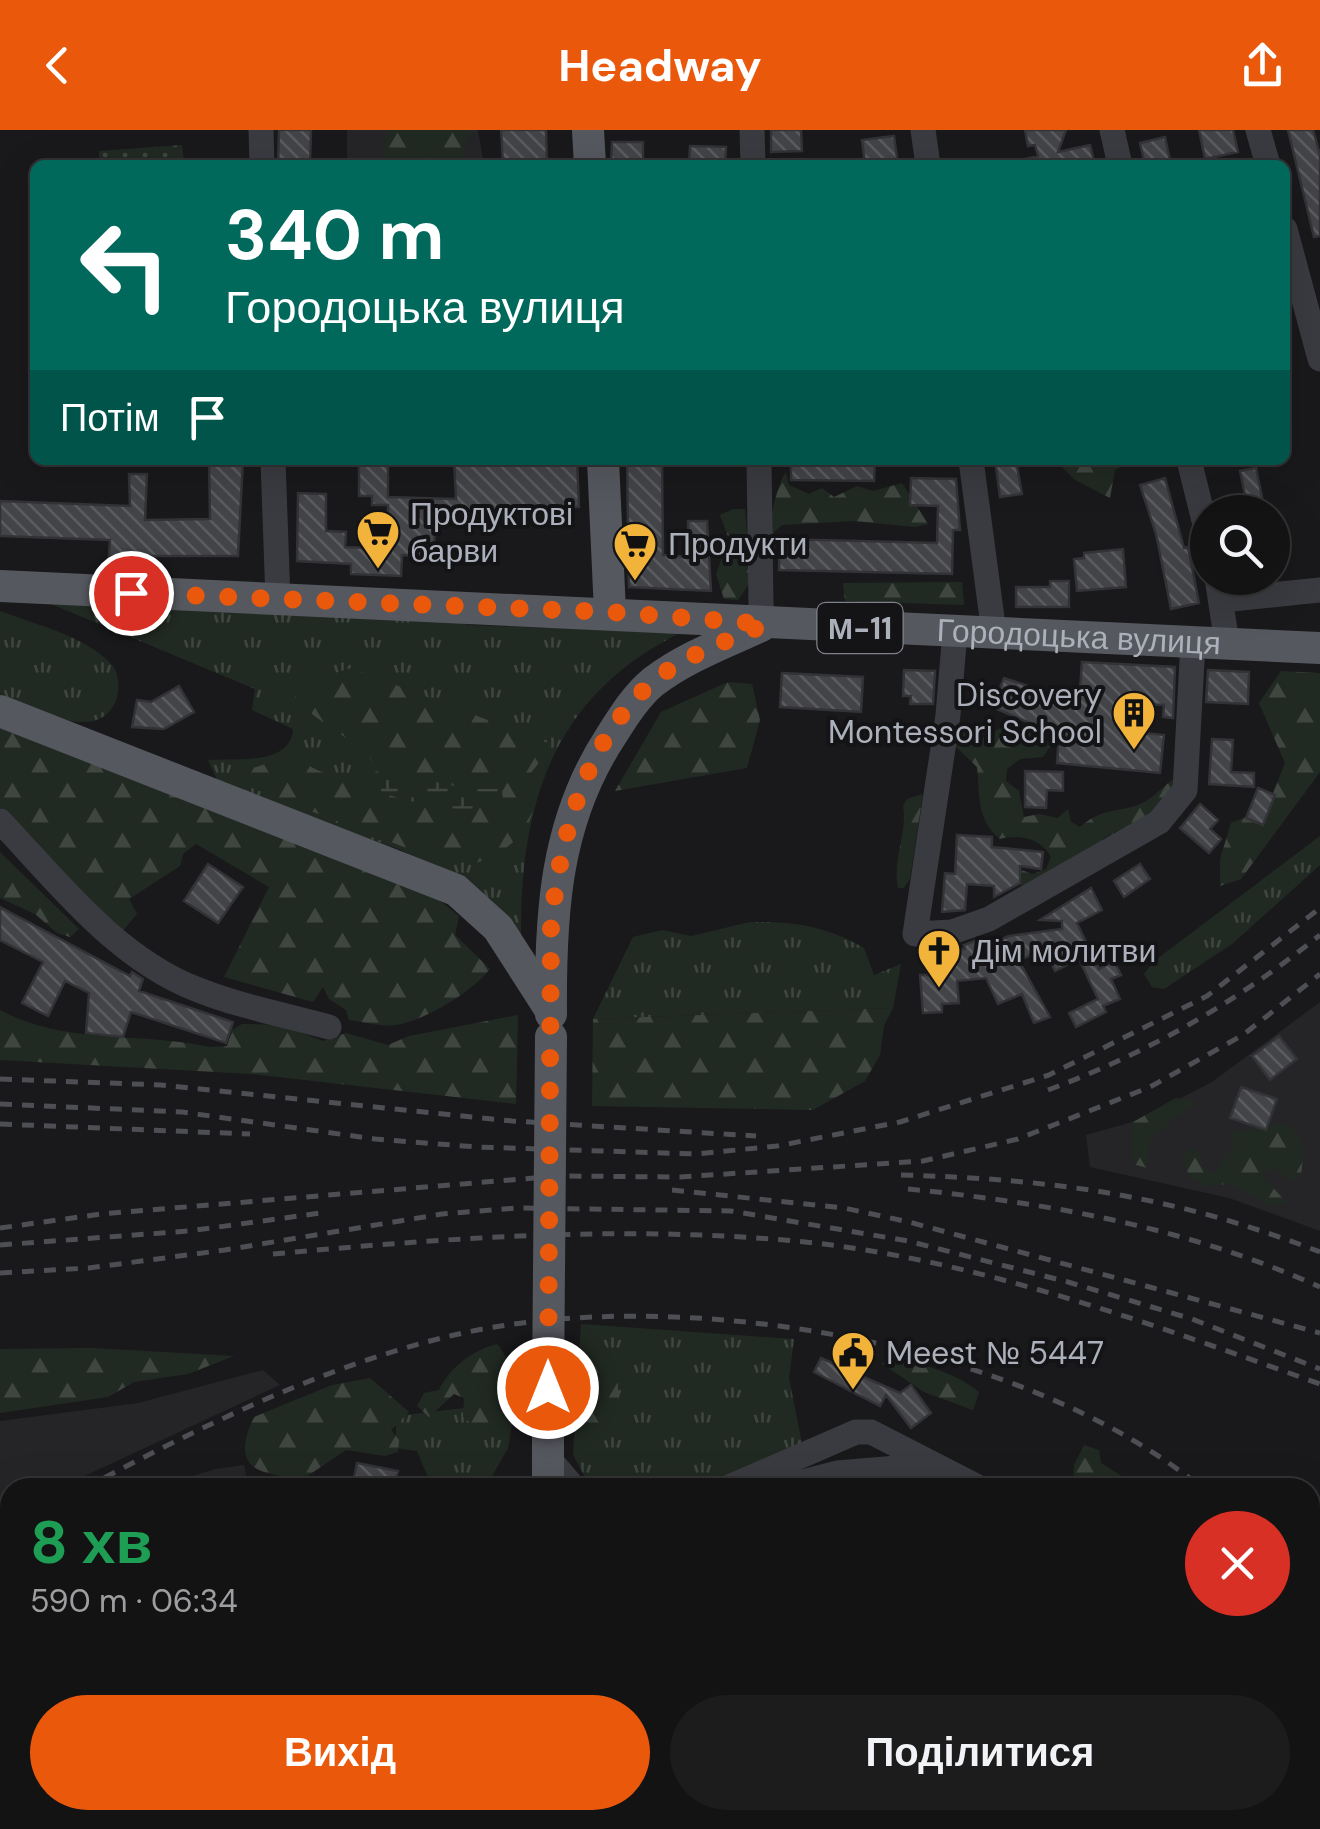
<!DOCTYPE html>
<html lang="uk">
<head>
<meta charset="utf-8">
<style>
  :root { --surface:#131314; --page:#1c1c1d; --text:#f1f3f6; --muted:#9d9ea0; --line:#323234; --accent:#ea580c }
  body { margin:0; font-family:"DM Sans",sans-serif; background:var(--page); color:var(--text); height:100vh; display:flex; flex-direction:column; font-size:38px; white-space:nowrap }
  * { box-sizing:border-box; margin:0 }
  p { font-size:32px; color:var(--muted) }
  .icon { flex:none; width:55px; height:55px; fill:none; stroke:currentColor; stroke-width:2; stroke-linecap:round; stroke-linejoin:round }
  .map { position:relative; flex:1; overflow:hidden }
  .drawer { position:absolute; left:0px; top:1348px; width:1320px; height:352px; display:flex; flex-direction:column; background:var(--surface); border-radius:30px 30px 0 0; box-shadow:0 10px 40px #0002,0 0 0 2px var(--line) }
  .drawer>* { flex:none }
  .banner { position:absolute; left:30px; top:30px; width:1260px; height:305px; border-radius:15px; box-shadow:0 10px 40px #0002,0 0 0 2px var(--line); background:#00695c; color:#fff; overflow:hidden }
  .controls { position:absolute; left:1190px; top:365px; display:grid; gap:20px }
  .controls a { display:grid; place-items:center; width:100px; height:100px; border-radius:50%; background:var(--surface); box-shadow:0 10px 40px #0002,0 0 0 2px var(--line); font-size:50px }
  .pin { position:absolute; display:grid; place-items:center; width:85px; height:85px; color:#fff; margin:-42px; border:5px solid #fff; border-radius:50%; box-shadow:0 2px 10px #0007 }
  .me { position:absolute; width:110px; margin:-55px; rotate:0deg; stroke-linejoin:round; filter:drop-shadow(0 0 8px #0008) }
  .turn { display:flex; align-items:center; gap:35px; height:210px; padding:0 30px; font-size:45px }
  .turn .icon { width:130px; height:130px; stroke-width:2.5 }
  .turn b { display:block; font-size:70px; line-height:85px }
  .then { display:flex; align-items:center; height:95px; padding:0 30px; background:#0003; gap:20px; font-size:38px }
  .round { display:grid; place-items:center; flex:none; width:105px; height:105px; border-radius:52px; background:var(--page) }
  .overview { display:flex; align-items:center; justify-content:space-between; height:170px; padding:0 30px }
  h1 { font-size:60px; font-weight:700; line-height:75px; color:#1e9e55 }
  .cta { display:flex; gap:20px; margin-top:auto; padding:20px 30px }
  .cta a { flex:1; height:115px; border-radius:60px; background:var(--accent); color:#fff; font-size:40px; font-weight:700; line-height:115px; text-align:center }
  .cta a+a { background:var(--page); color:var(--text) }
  header { display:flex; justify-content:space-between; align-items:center; height:130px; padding:0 30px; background:var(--accent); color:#fff; font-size:45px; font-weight:700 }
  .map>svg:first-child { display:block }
</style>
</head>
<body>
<header><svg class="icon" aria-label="back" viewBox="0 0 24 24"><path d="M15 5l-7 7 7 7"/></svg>Headway<svg class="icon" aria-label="share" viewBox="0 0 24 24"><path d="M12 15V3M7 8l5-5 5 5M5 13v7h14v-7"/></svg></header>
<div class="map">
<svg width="1320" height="1699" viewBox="0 0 1320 1699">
  <defs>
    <pattern id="grass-tufts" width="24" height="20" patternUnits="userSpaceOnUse" patternTransform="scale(2.5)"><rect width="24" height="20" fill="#212a22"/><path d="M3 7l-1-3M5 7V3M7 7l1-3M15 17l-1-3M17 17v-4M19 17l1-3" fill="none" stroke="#3f4640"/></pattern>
    <pattern id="forest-firs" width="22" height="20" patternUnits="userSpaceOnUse" patternTransform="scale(2.5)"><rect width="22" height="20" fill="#212a22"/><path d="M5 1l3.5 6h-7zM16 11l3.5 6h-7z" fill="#3f4640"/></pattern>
    <pattern id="wetland-marsh" width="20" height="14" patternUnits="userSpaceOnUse" patternTransform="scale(2.5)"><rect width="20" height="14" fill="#212a22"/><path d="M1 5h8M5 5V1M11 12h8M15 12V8" fill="none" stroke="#3f4640"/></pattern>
    <pattern id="garden-dots" width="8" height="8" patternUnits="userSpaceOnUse" patternTransform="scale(2.5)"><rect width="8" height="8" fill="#212a22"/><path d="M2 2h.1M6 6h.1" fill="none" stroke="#3f4640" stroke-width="1.8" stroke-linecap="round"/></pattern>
    <pattern id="building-back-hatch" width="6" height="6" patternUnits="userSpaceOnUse" patternTransform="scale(2.5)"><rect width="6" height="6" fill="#434448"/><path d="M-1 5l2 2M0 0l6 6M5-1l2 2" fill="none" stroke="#5b5c60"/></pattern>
  </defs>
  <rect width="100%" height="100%" fill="#19191b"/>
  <!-- built -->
  <path fill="#252528" d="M347 0H478L484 35H347Z
    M1320 872V1101L1229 1068 1090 1037 1086 1005 1136 991 1212 952Z
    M263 1240 280 1255 61 1357 10 1358V1381L0 1386V1291L138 1273Z
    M244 1335 249 1357H158L215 1339Z
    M10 1423V1690H231L226 1699H0V1428Z"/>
  <!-- grass -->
  <path fill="url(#grass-tufts)" d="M51 474 452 489 469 495 544 498 563 492 684 501C553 564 520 672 521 808L478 761 401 720 220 656 208 630C236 628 291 636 293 599L252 580 255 559Z
    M0 481C36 495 84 505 111 534 119 542 120 559 116 570 98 617 30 576 0 564Z
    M1320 706V735L1232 814 1164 859 1152 857 1144 844 1153 832Z
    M750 792C793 791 827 796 864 818L874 845 901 834 893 878 593 889 633 807 662 800 691 806Z
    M581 1194 794 1209 789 1248 802 1314 700 1358 590 1357 573 1324Z
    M516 1272 508 1318 486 1357H432L417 1321 396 1318V1286Z"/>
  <!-- forest -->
  <path fill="url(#forest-firs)" d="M387 0H471L465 12V35H382Z
    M1055 330H1136L1115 340 1110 368 1075 350Z
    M786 342 789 355 809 364 822 358 834 367 857 356 873 361 902 353 928 394 915 397 854 391 782 395 774 402 775 428 767 427C764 414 777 351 786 342Z
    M733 379H745L751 451 738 470 724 469 716 444 729 409 720 385Z
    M962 452 964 475 845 471 843 453Z
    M351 538 548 613 549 620 530 644C546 692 515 719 473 734L460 728 422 724 241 654 235 638 250 639 293 625C317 645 350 654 378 641 366 612 317 596 295 567L306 552Z
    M1281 541 1320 543V642L1241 749 1220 756V729L1231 693 1267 678 1285 633 1259 573Z
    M728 552 752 554 760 590 747 638 615 661 661 582Z
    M0 595 430 763 459 786 455 805 490 839C472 862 424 891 396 895 381 897 364 892 349 890L346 880 329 869 323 857 313 872 224 847 269 757 196 714 183 724 180 736 129 769 137 784 120 804 0 677Z
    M1002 597 1010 609 1035 597 1051 615 1043 627 1020 629 1007 639 1006 651 1019 661 1024 687 1039 684 1058 688 1068 679 1071 692 1080 697C1107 674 1121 685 1146 671 1161 662 1168 649 1185 644L1180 669 1104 708 1091 724 1027 757 1017 754 1018 739 1033 744 1046 739 1051 727C1041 708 1019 704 1000 709 976 689 980 666 977 637L952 613 957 599 982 609Z
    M923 664 910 749 904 758H898C892 729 908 703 903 676L907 669Z
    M0 722 79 799 70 807 57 803 35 784 0 768Z
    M893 878 884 896 880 925 865 951 813 980 592 976 593 889Z
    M0 880C64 915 141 902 210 917L227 916 232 900 242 894 281 895 323 911 346 903 388 915 409 906 518 885 516 974 251 944 0 930Z
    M1176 968 1196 972 1149 1010 1147 1038 1133 1034V992Z
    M1277 994 1290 996 1304 1015 1301 1047 1289 1050 1275 1038 1259 1042 1287 1073 1268 1076C1248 1063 1230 1048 1205 1057L1188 1044 1183 1024 1192 1018 1199 1023 1201 1036 1214 1043 1233 1018 1232 1003Z
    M497 1214C519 1240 512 1273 494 1299L480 1301 463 1287 464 1268 454 1264 429 1287 417 1276 424 1263 439 1260C450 1237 473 1220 497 1214Z
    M585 1214 605 1215C624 1242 618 1274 613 1306L604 1311 584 1289Z
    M92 1218 234 1226 188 1244 134 1252 108 1267 0 1283V1219Z
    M907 1231C935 1238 956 1244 979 1262L973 1280 924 1262 881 1233Z
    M370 1248 409 1282 391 1300 399 1310 398 1322 385 1326 346 1320 303 1349C256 1344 230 1338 254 1287L332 1255Z
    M1084 1315 1099 1320 1101 1333 1123 1347 1124 1357H1073L1074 1335Z"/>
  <!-- wetland -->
  <path fill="url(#wetland-marsh)" d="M391 643 470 659H502L503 673C462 686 422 675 382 663L378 650Z"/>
  <!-- garden -->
  <path fill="url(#garden-dots)" d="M182 15 184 35H99V21Z"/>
  <!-- building -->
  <path fill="url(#building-back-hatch)" stroke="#333337" stroke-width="2.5" d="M279 0H311L310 35H278Z
    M501 0H546L547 35H503Z
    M771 0H801L802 21 771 22Z
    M1025 0H1066L1058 22 1090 15 1095 35H1025V29L1038 26 1035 15 1028 16Z
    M1199 0H1233L1238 22 1205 29Z
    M1288 0H1313L1320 25V106L1314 107Z
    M894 6 898 35H865L862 10Z
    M1165 7 1171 35H1145L1140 13Z
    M612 12H643V35H611Z
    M690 16 726 17 725 35H689Z
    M243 330 238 426H109L110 410 0 406V371L130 376 129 344H147L145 390 210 389 209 331Z
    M359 330H388V367L456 369 454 330H577L579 377 435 383 434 426 402 425 401 446 351 444V434L297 431 298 363 326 364V401L346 402 345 417 387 419 388 375H372V366H359Z
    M627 330H662L663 425 689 427 688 391H707L711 461 629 457Z
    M791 330H875L874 351 791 350Z
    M995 330H1016L1022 364 1000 367Z
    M1256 338 1263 372 1247 375 1240 341Z
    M911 348 956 349 960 400H953L952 444 779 440 780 409 937 413 938 376 910 375Z
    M1165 348 1184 418 1188 417 1199 473 1171 479 1156 404 1140 355Z
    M1123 419 1126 457 1077 461 1074 429 1084 428V423Z
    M1050 451H1069V477H1016V457H1050Z
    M1082 532 1175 537 1173 588 1163 587 1164 575 1127 573 1125 601 1164 605 1160 643 1057 633 1059 605 992 577 1004 548 1079 573Z
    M904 540 935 541 933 574H910L911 566H903Z
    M1208 540 1249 542 1248 574 1206 572Z
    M782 543 863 547 861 582 780 577Z
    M179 556 194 582 164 599 132 597 137 570 151 572Z
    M1212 609 1233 610 1231 642 1254 643V657L1209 654Z
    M1025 641 1063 642V661L1047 660 1046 678 1025 677Z
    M1258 658 1275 665 1263 695 1246 688Z
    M1200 674 1218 690 1210 699 1221 709 1209 723 1180 698Z
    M957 705 992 707V717L1043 722 1041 739 1020 736V753L994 767V756L967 754 965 780 942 782 945 743 955 744Z
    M208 734 243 757 218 793 184 771Z
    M1140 734 1150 749 1124 767 1114 751Z
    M1091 758 1102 780 1077 793 1099 839 1114 831 1121 845 1111 849 1120 869 1103 876 1106 882 1076 897 1069 883 1098 869 1079 829 1055 841 1044 818 1019 831 1050 887 1034 893 1022 864 998 874 986 848 957 851 959 873 942 874V882L923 883 920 845H930V822L965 819 964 815 980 809 993 808V813L1009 806 1062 799V791L1040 790Z
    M0 777 130 846 132 842 143 849 139 861 233 892 226 913 131 882 123 907 86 903 89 863 65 851 48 886 22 873 43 832 0 810Z
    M1279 906 1297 929 1270 950 1252 926Z
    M1241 957 1277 969 1266 1000 1230 988Z
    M821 1228 900 1263 911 1255 931 1283 911 1298 886 1265 880 1276 814 1242Z
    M357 1333 398 1341 394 1358H352Z"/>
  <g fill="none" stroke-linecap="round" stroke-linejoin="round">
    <!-- minor -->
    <path stroke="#3a3b40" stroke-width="25" d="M261 0 262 35
      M752 0 753 35
      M923 0 928 35
      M1112 0 1120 35
      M1258 0 1268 35
      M1285 99 1320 229
      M273 330 278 470
      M759 330 761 475 765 494
      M971 330 994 503
      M1189 330 1208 407
      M1217 448 1227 513
      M1222 470 1320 460
      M955 502 948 585 915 804 952 802 989 789 1159 692 1185 660 1193 512
      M0 691C58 752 115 827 196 859 238 876 285 885 329 897
      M547 1326 574 1358
      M727 1358 856 1302H871L980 1358
      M780 1358 837 1343 934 1335
      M1310 1577 1320 1586
      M680 1690 702 1699
      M631 1699 635 1690
      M953 1699 957 1690"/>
    <!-- major -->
    <g stroke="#56585f" stroke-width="32">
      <path d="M588 0 590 35"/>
      <path d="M603 330 610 482"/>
      <path id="s1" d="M0 456 1320 518"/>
      <path d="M0 581 456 760 498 798 550 879"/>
      <path d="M551 884C550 784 555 691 611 606 623 587 636 566 653 552 686 527 724 513 761 496"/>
      <path d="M548 1358V1257"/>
      <path d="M401 1699 405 1690"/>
      <path d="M439 1699 443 1690"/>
    </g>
    <!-- rail -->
    <path stroke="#4d4f55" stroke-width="5" stroke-dasharray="12 10" stroke-linecap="butt" d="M0 949 161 955 512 991 756 1006
      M1048 960C1148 923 1237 872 1320 805
      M0 974 182 982 375 1009 477 1017 696 1024 777 1016 900 992 1049 945 1207 866 1320 778
      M0 994 250 1004
      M901 1045C1055 1049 1176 1066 1320 1122
      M908 1059C1050 1073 1189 1098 1320 1157
      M672 1060 844 1078 909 1092 1320 1203
      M0 1098 101 1084 558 1046 680 1047 923 1031 1018 1009 1150 957 1243 905 1320 844
      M0 1115 189 1101 328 1082
      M273 1124C447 1108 621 1095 795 1111 971 1127 1154 1195 1320 1254
      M0 1143 89 1138 225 1120 442 1084 517 1078 731 1081 908 1111 1068 1152 1192 1189 1320 1239
      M85 1358C200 1297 319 1238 446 1207 671 1151 1022 1210 1202 1358
      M0 1402 10 1397
      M1310 1454 1320 1463"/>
    <!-- major-bridge -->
    <path stroke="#56585f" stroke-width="32" d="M548 1257 551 907"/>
  </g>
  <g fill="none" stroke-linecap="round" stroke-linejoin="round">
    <!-- route -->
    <path stroke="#ea580c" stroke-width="18" stroke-dasharray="0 32.4" d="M131 463 610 482 766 494C726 512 681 526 649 555 583 616 560 710 551 795L548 1258"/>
  </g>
  <!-- icons -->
  <defs>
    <symbol id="supermarket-pin" viewBox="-11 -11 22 30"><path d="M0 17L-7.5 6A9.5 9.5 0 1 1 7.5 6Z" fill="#f2b33a" stroke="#141416"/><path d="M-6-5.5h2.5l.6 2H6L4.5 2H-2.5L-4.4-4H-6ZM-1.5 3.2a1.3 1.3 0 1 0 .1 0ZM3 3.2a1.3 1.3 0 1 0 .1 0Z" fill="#111"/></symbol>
    <symbol id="building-pin" viewBox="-11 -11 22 30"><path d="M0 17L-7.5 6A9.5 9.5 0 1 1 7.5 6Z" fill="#f2b33a" stroke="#141416"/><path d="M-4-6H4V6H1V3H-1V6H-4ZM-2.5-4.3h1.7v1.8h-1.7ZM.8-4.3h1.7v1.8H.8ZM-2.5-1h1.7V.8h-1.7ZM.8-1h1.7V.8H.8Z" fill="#111"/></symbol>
    <symbol id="church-pin" viewBox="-11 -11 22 30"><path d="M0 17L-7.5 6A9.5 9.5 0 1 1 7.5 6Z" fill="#f2b33a" stroke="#141416"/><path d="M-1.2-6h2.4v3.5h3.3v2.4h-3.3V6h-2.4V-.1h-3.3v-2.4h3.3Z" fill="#111"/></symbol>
    <symbol id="civic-pin" viewBox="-11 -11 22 30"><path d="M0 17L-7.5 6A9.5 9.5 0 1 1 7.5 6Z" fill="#f2b33a" stroke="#141416"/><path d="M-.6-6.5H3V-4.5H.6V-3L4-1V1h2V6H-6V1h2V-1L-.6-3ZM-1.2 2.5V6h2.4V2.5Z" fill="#111"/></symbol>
  </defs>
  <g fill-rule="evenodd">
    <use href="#supermarket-pin" x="353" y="377" width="50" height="68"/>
    <use href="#supermarket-pin" x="610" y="389" width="50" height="68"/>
    <use href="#building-pin" x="1109" y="558" width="50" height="68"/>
    <use href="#church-pin" x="914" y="796" width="50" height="68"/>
    <use href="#civic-pin" x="828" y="1198" width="50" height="68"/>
  </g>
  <g text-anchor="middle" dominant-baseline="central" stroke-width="8" stroke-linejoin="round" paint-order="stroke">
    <!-- shield labels -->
    <rect fill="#141416" stroke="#7e818a" stroke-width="2.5" x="817.5" y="473" width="85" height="50" rx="8"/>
    <g font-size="30" font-weight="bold" fill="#acb0bb">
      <text x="860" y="498">М-11</text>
    </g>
    <!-- poi labels -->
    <g font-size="32" fill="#acb0bb" stroke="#141416" text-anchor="start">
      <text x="410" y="384">Продуктові<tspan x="410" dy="37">барви</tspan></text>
      <text x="668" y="414">Продукти</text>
      <text x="1102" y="565" text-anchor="end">Discovery<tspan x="1102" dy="37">Montessori School</tspan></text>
      <text x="972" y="821">Дім молитви</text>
      <text x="886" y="1223">Meest № 5447</text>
    </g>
    <!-- street labels -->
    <g font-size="32" fill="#acb0bb" stroke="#141416">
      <text stroke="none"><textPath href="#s1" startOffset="1080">Городоцька вулиця</textPath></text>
    </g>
  </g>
</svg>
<div class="controls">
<a><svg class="icon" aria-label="search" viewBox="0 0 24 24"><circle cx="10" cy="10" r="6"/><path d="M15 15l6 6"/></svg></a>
</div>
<div class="pin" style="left:131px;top:463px;background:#d93025"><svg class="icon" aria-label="arrive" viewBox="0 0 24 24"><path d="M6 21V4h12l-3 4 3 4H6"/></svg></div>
<svg class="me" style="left:548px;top:1258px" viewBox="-20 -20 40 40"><circle r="17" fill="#ea580c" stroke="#fff" stroke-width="3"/><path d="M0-11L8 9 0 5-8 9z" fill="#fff"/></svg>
<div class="banner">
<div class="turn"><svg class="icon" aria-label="left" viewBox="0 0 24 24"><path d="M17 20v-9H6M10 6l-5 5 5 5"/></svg><div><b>340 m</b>Городоцька вулиця</div></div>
<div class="then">Потім<svg class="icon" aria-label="arrive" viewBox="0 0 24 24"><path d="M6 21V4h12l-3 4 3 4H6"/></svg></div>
</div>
<section class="drawer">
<div class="overview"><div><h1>8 хв</h1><p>590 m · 06:34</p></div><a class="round" style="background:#d93025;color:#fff"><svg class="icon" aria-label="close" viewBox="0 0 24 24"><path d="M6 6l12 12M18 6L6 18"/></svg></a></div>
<div class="cta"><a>Вихід</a><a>Поділитися</a></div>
</section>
</div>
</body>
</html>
